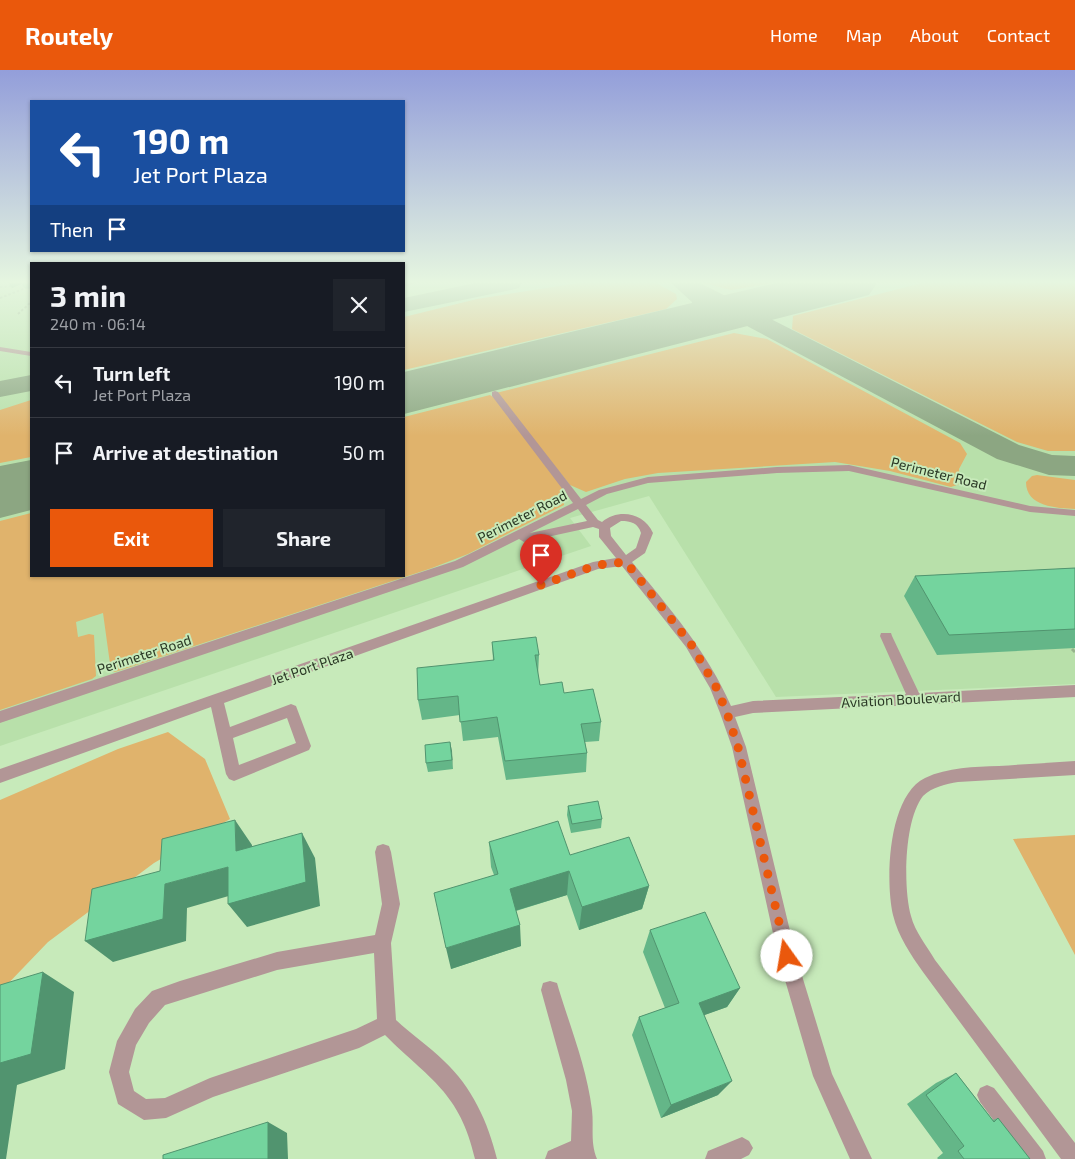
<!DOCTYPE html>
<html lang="en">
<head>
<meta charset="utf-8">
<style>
  :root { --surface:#171b24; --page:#20242c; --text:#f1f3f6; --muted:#9ea1a6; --line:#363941; --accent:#ea580c }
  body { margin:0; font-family:"Exo 2",sans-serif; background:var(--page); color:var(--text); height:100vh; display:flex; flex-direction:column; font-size:19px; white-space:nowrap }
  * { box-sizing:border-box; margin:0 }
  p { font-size:16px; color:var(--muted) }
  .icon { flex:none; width:28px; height:28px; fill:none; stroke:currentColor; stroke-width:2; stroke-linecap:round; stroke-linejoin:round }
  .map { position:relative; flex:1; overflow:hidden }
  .sheet { position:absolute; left:30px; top:192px; width:375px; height:315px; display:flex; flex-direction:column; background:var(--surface); border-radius:0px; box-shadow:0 1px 4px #0004 }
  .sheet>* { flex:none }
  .hud { position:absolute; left:30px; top:30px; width:375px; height:152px; border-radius:0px; box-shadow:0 1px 4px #0004; background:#1a4fa0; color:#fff; overflow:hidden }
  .pin { position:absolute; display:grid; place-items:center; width:42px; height:42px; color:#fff; margin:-51px -21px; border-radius:50% 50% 50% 0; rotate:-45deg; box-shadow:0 0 5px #0007 }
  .pin .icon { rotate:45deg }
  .me { position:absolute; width:55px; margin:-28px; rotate:347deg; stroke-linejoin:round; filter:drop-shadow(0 0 4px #0008) }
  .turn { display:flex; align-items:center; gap:18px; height:105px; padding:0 20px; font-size:22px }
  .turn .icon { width:65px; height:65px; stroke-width:2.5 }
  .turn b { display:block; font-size:35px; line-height:42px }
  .then { display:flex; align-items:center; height:48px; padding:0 20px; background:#0003; gap:10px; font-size:19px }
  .round { display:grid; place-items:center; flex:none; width:52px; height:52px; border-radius:0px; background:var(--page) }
  .summary { display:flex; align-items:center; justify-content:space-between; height:85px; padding:0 20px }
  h1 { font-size:30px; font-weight:700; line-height:38px }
  .cta { display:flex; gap:10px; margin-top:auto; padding:10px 20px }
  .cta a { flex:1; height:58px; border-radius:0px; background:var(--accent); color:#fff; font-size:20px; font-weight:700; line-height:58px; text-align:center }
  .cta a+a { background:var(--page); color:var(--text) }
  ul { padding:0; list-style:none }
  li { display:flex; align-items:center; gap:15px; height:70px; padding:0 20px; border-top:1px solid var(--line) }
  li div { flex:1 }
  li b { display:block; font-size:19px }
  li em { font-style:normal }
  header { display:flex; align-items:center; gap:30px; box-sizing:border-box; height:70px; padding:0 25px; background:var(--accent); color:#fff }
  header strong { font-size:24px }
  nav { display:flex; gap:28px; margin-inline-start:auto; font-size:18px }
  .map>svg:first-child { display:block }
</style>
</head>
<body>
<header>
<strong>Routely</strong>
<nav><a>Home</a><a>Map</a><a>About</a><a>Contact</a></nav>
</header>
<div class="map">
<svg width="1075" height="1089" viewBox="0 0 1075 1089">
  <rect width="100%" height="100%" fill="#c7eaba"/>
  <!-- built -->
  <path fill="#b8e0aa" d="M0 213H31V506H404V213H1075V614L776 627 649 426 570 448 591 476 0 676Z"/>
  <!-- green -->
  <path fill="#e0b36c" d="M578 213H656L676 224 677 229 666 239 404 300V247L477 229Z
    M703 213H773L731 220Z
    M922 213H1075V381H1048L1017 372 792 259 793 246Z
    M734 263 767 269 960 373 967 384 959 399 960 414 951 417 890 401 835 392 658 403 625 409 586 422 570 415 496 323Z
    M490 325 496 329 564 418V435L468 484 432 498 115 602 111 601 103 543 76 552 78 567 89 564 94 565 96 606 92 609 0 640V451L31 443V506H404V347Z
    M31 330V387L0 393V340Z
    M1037 405 1075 410V439C1057 438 1026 437 1026 412L1032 406Z
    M168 662 205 689 230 749 154 793 48 872 0 922V730L118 679Z
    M1075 765V885L1013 769Z"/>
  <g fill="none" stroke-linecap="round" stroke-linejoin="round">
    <!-- taxiway -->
    <path fill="#8ca682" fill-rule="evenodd" d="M475 213H522L519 218 511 220 404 242V228Z
      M671 213H700L1019 375 1052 385 1075 386V406L1049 405 997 389 715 239C704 254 688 266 669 261L666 256C673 245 690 247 692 232Z
      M31 305V321L0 327V311Z"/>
    <!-- runway -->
    <path fill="#8ca682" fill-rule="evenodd" d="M776 213H877L869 225 404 344V302Z
      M31 390V440L0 448V396Z"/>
    <!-- path-far1 -->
    <path stroke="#96b38c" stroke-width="2" stroke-dasharray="2.5 2" stroke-linecap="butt" d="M0 217 13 216
      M0 228 26 218
      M18 244 31 232"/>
    <!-- path -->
    <path stroke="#96b38c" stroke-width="3" stroke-dasharray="4.5 3" stroke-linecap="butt" d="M1072 579 1075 582"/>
    <!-- minor -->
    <path fill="#b29696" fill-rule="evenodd" d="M404 213H416L404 217Z
      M0 277 31 282V286L0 281Z
      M495 321 498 322 581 429 599 420 648 407 777 397 849 395 1030 436 1075 440V446L1030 442 849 401 777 403 648 413 607 424 586 435 598 450 602 452C619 438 644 443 653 463L645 483 632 492C670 539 707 581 731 636L753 631 906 624 880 566 881 563H891L892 566 919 623 1075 615V627L753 643 735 647 746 677 796 886 832 1004 872 1089H850L813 1006 778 886 732 677 720 643 710 618 686 577 622 496 598 499 224 633 230 657 291 634 296 636 311 676 309 680 234 711 229 709 226 704 211 637 0 713V699L593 492 616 488 599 467V459L593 457 524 472 519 469 463 497 0 653V641L455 491 573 433 492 326V322ZM578 439 587 451 530 463ZM621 451C631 451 638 453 641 463L636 478 626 485 611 466 610 458ZM287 648 296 673 239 695 233 668Z
      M1075 691V705L958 712C946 714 932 717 923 726 904 750 903 818 911 846 915 862 927 876 935 890L1075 1073V1089H1061L923 902C911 885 898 866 893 845 885 810 888 726 925 708 948 697 974 697 999 696 1024 694 1050 693 1075 691Z
      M383 774 389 776 391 782 400 834 391 873 396 950C411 964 429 976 444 991 472 1017 488 1052 497 1089H475C460 1022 429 1009 385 965L359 978 213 1027 166 1048 144 1050 118 1034 109 1002 117 971 135 939 152 921 180 911 277 882 375 865 382 834 375 782 377 776ZM374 883 377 949 356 959 210 1008 165 1028 146 1029 134 1021 129 1002 136 975 149 953 165 935 277 900Z
      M550 911 557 913 559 920C571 959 587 999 592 1040 594 1057 590 1072 597 1089H545L548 1081 571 1071 572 1041 566 1010 541 920 543 913Z
      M987 1015 994 1018 1043 1081 1046 1089H1022L980 1032 977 1025 980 1018Z
      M742 1067 749 1071 753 1078 749 1085 741 1089H705L708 1081Z"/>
  </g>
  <!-- wall -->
  <path fill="#64b688" d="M9 213H31V219L24 218 22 214H21L12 218Z
    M1075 498V578L937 585 904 526 915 506Z
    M492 572 539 585 538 605 540 615 564 623 601 652 599 671 585 672 587 683 586 702 506 710 498 667 463 671 460 645 422 650 418 630 493 590Z
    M450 672 453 699 428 702 426 693Z
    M568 736 602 749 601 758 571 763 567 745Z
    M489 772 570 785 649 816 642 839 579 860 567 825 516 841 521 876 451 899 494 805 491 797Z
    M650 860 740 918 727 937 704 945 718 1025 661 1048 632 965 639 947 665 938 643 882Z
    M956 1003 993 1050 998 1048 1030 1089H938L937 1088 943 1083 907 1034 936 1013Z"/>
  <!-- shaded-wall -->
  <path fill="#51946f" d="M9 213H21V214L12 218Z
    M450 672 452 681 453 699Z
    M235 750 252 775 253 805 236 781Z
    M302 763 315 788 320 836 247 857 228 834Z
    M228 797 246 821 187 838 186 871 113 892 85 871 165 814Z
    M569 801 567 825 511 842 510 819Z
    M649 816 642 839 579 860 582 837Z
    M520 855 521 876 451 899 446 878Z
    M43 902 74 922 65 999 17 1015 6 1089H0V993Z
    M740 918 727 937 688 951 699 933Z
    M732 1011 718 1025 661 1048 671 1035Z
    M268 1052 287 1063 288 1089H268Z"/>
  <!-- building -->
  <path fill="#74d49e" stroke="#51946f" d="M1075 498V559L949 565 915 506Z
    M536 567 539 585H535L540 615 562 612 564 623 593 619 601 652 581 654 587 683 505 691 497 647 460 652 458 626 418 630 417 598 494 590 492 572Z
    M450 672 452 690 426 693 425 675Z
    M598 731 602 749 572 754 568 736Z
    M235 750 236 781 302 763 306 812 228 834V797L165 814 163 849 85 871 92 819 160 801 162 769Z
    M558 751 570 785 629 767 649 816 582 837 569 801 510 819 520 855 446 878 434 823 498 804 489 772Z
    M705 842 740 918 699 933 732 1011 671 1035 639 947 679 933 650 860Z
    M43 902 31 984 0 993V915Z
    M956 1003 994 1052 998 1048 1030 1089H964L958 1081 964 1076 926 1025Z
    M268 1052V1089H163V1085Z"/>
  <!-- sky -->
  <linearGradient id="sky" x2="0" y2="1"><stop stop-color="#939eda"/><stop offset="0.58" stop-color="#e6f6e0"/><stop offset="1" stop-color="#e6f6e0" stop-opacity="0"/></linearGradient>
  <rect width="1075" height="366" fill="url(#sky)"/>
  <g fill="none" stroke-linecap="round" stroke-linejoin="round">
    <!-- route -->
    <path stroke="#ea580c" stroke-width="9" stroke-dasharray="0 16.2" d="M541 515 597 495 626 492 691 574 716 617 727 643 738 677 787 886"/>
  </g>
  <g text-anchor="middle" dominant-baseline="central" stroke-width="4" stroke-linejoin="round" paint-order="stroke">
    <!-- street labels -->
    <g font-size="14" fill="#2b3926" stroke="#c7eaba">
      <text transform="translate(939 403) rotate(14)">Perimeter Road</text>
      <text transform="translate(522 446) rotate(-27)">Perimeter Road</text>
      <text transform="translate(144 584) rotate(-18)">Perimeter Road</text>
      <text transform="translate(312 596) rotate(-19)">Jet Port Plaza</text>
      <text transform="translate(901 629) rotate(-3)">Aviation Boulevard</text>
    </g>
  </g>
</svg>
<div class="pin" style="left:541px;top:515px;background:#d93025"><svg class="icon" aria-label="arrive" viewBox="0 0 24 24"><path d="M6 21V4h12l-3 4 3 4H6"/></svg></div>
<svg class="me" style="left:787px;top:886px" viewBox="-20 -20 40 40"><circle r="19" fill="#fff"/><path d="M0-13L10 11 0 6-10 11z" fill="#ea580c"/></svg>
<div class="hud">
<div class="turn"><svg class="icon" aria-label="left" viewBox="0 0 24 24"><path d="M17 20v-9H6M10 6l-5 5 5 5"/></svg><div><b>190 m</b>Jet Port Plaza</div></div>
<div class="then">Then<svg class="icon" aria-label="arrive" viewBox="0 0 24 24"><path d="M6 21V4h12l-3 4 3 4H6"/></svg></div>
</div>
<section class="sheet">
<div class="summary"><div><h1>3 min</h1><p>240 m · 06:14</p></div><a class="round"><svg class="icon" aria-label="close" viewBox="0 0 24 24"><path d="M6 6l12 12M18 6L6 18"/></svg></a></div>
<ul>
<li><svg class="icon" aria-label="left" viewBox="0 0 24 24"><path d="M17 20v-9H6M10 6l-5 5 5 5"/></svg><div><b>Turn left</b><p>Jet Port Plaza</p></div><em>190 m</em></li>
<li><svg class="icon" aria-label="arrive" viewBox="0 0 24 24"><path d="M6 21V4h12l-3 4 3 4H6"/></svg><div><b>Arrive at destination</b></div><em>50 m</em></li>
</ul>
<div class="cta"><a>Exit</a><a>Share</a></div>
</section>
</div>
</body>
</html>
